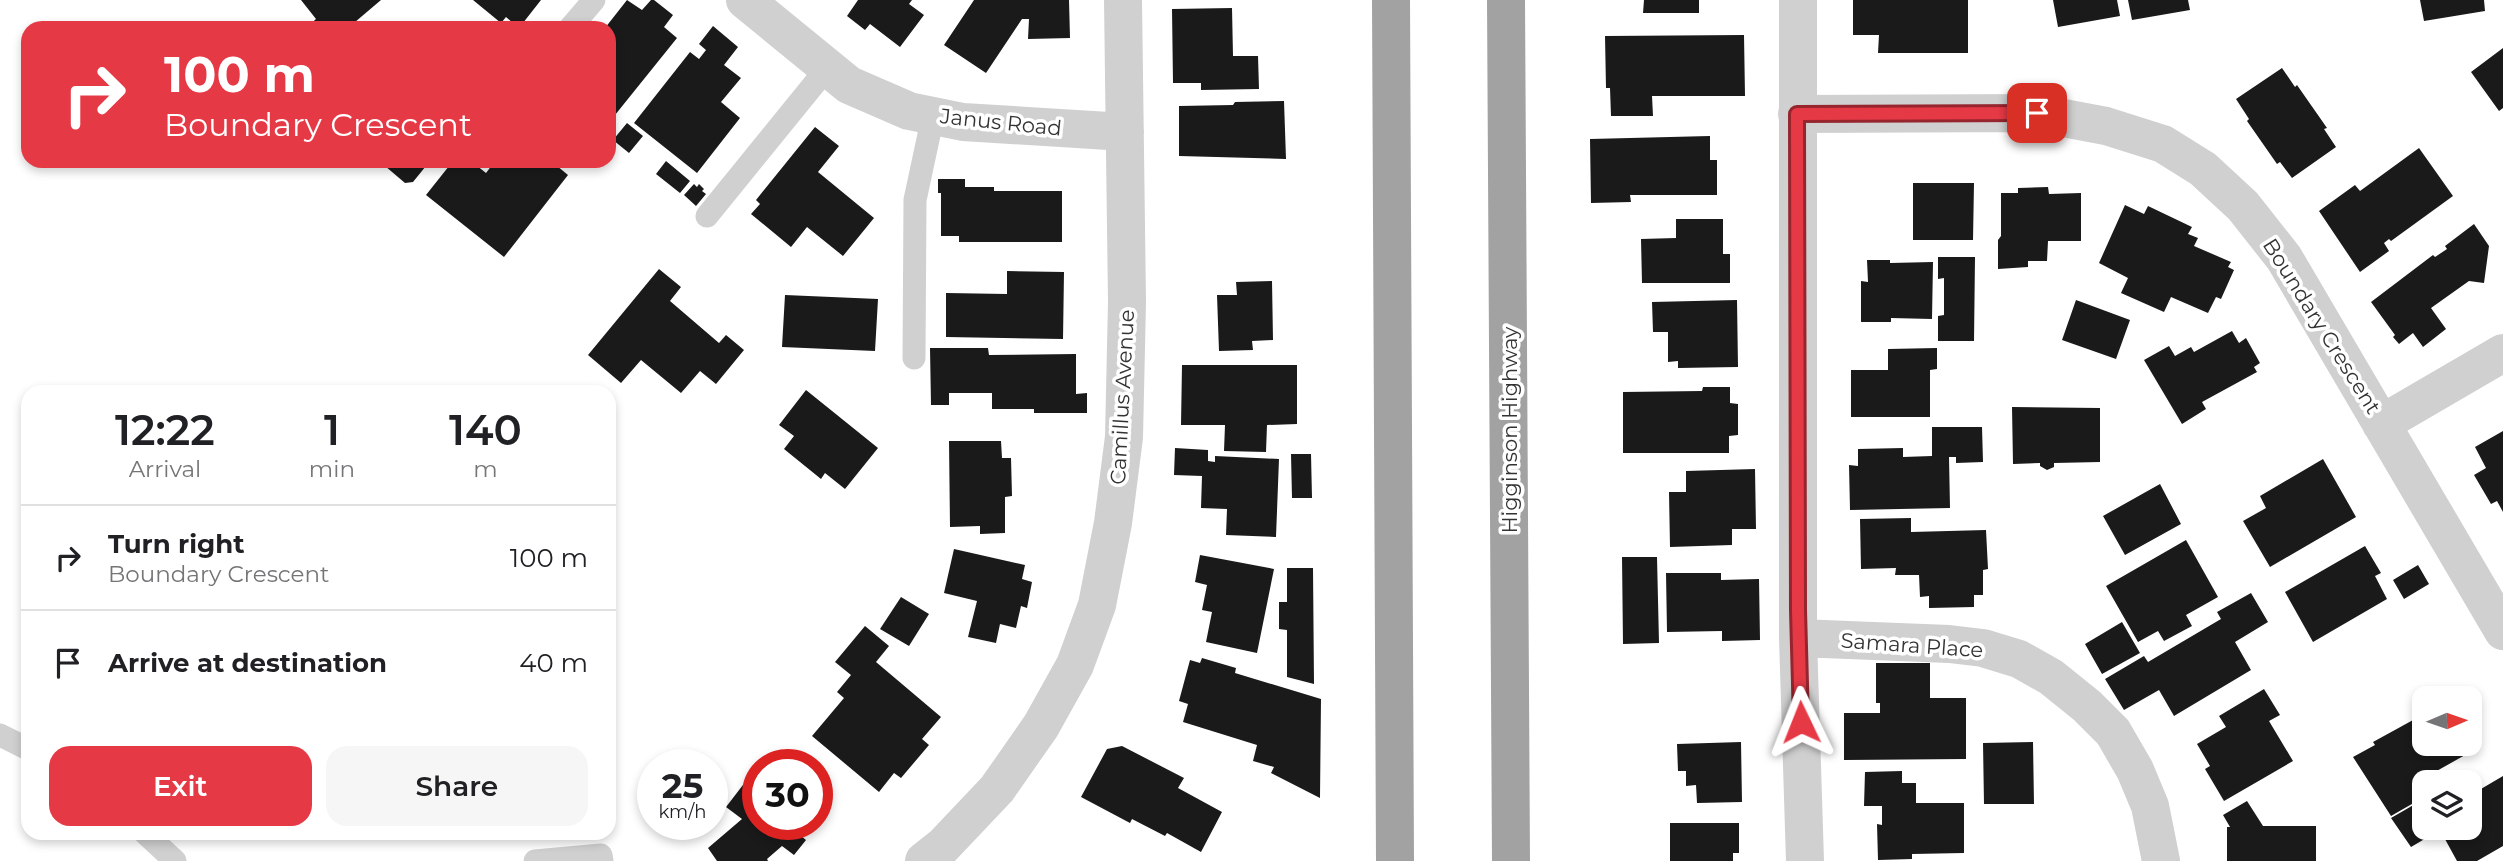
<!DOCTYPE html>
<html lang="en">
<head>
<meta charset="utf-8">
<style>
  :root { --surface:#fff; --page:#f6f6f6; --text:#202124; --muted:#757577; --line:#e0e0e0; --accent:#e63946 }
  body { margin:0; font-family:Montserrat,sans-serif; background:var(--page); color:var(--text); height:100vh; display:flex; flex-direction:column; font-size:26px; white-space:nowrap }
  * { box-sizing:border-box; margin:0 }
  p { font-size:23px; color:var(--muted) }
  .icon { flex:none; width:38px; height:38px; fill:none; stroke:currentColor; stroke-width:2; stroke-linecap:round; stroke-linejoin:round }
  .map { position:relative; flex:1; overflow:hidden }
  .sheet { position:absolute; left:21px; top:385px; width:595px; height:455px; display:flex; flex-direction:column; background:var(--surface); border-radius:21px; box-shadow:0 4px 10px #0003 }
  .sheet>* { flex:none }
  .guide { position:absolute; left:21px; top:21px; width:595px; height:147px; border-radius:21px; box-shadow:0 4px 10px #0003; background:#e63946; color:#fff; overflow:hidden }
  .needle { width:46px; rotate:88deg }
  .controls { position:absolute; left:2412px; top:686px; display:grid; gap:14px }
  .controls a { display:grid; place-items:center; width:70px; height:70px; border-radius:14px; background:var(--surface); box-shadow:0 4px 10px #0003; font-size:35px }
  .speed { position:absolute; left:637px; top:749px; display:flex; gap:14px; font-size:35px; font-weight:700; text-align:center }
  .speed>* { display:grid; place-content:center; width:91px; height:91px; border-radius:50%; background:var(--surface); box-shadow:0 4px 10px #0003; line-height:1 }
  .speed small { font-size:18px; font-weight:400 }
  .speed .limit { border:10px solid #d22; background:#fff; color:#111 }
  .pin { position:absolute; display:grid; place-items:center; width:60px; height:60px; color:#fff; margin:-30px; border-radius:14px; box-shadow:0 4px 10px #0006 }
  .me { position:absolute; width:77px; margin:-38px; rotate:358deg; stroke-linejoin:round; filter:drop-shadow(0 0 5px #0008) }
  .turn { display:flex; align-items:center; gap:24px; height:147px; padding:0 28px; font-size:32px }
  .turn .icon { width:91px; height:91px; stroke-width:2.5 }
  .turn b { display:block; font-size:49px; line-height:60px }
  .eta { display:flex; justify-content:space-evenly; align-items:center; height:119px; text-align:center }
  .eta b { font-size:42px; font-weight:600; line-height:49px }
  .action { display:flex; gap:14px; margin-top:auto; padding:14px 28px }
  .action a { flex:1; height:80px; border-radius:21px; background:var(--accent); color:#fff; font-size:28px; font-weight:600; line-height:80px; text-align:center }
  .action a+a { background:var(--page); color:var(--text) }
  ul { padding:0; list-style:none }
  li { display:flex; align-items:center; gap:21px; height:105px; padding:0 28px; border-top:2px solid var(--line) }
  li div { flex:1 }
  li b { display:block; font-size:26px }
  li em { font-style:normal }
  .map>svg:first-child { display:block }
</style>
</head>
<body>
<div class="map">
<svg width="2503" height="861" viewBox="0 0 2503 861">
  <rect width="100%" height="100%" fill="#fff"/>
  <!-- building -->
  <path fill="#1a1a1a" d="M301 0H381L348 28H306L316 19Z
    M473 0H541L519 28 506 17 501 23Z
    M627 0 642 10 651 0H654L673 15 664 27 677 38 611 120 609 118V28H605Z
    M858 0H912L909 4 924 15 900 47 870 24 865 30 847 16Z
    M974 0H1069L1070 38 1028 39 1029 19H1022L986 73 944 45Z
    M1644 0H1699V13H1643Z
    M1853 0H1968V53H1878L1879 35H1853Z
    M2053 0H2117L2120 16 2058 27Z
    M2128 0H2188L2190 10 2132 20Z
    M2420 0H2484L2485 11 2424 21Z
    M1232 8 1233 56H1258L1259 89 1201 90V83H1173L1172 9Z
    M713 26 738 47 724 65 741 78 721 102 740 118 697 173 634 123 690 52 699 59 706 50 699 44Z
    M1744 35 1745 96H1652L1653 116H1611L1610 88H1606L1605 36Z
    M2503 48V108L2499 111 2471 72Z
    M2282 68 2295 87 2297 85 2327 128 2324 129 2336 147 2292 178 2280 162 2277 164 2247 121 2249 119 2236 99Z
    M1284 101 1286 159 1179 156V106L1233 105 1235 102Z
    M627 123 643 136 629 153 613 140Z
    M815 127 839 146 818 172 874 218 843 256 807 227 791 247 751 214 760 204 756 200Z
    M1710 136V160H1717V195H1630L1631 202 1591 203 1590 139Z
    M2419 148 2453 196 2391 241 2389 239 2384 243 2389 251 2360 272 2319 211 2355 185 2360 191Z
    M384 161H430L413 182 405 183 385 166Z
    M453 161H471L486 173 495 161H551L568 175 504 257 426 195Z
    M666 161 690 181 680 193 656 174Z
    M938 179H965V187H994V191H1062V242H959V236H941V193H938Z
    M1913 183H1974L1973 240H1913Z
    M694 184 697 187 699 184 704 189 702 191 706 194 696 206 684 195Z
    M2048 187 2049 194 2081 193V241H2048L2047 261H2028V267L1998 269V240L2001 236V193H2018V188Z
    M2125 205 2144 214 2148 206 2192 227 2188 234 2198 238 2194 246 2231 262 2228 267 2234 270 2221 299 2216 297 2208 313 2171 297 2164 312 2121 293 2128 278 2099 263Z
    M1676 219H1723V254H1730V283H1642L1641 239 1676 238Z
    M2474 224 2489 246 2484 283 2469 281 2431 308 2446 329 2423 347 2413 333 2399 344 2393 337 2395 335 2371 302 2433 255 2435 257 2447 249 2445 246Z
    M1938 257H1975L1974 341H1938V316L1944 315V278L1938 279Z
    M1867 260H1890V263L1933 262 1932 319 1891 318V322H1861V281L1868 282Z
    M659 269 681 287 670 301 719 343 726 335 744 350 716 384 700 371 681 393 641 360 621 383 588 355Z
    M1007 271 1064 272 1063 339 946 337V293L1007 294Z
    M1272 281 1273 340 1252 341 1253 350 1219 351 1217 295H1237L1236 282Z
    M785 295 878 299 875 351 782 347Z
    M1737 300 1738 367 1678 368V361L1668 362V332H1653L1652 302Z
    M2076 300 2130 320 2116 359 2062 340Z
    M2232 331 2239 343 2246 338 2260 363 2254 367 2257 372 2202 402 2206 409 2182 424 2144 360 2169 346 2175 356 2191 347 2194 352Z
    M930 348H988L989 355 1076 354V394L1087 393V413H1034V409H992V393H949V405H931Z
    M1937 348V369L1930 370V417H1851V370H1888V349Z
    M1182 365H1297V424L1267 425 1266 452 1224 451 1225 425H1181Z
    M1703 387H1730V403L1738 404V435L1729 436V453H1623V392L1702 391Z
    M806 390 878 448 845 489 825 473 821 479 784 449 794 436 779 425Z
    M2012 407 2100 408V462L2054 463V467L2047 470 2040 466V463L2013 464Z
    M1932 427H1982L1983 462 1956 463V457H1949L1950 508 1850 510 1849 465 1858 466V449L1903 448V457L1932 456Z
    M2503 431V512L2497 501 2491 504 2474 475 2486 468 2475 447Z
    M949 441H1001L1002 458H1011L1012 496 1005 497V533L980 534V526L950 527Z
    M1175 448 1208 450V461L1215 462V456L1279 459 1276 537 1226 535 1227 509 1201 508 1202 476 1174 475Z
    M1291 454H1311L1312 498H1292Z
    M2323 459 2356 517 2270 567 2243 521 2266 508 2260 496Z
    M1755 469 1756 529H1732V545L1670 547 1669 492H1686V471Z
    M2160 484 2181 524 2125 555 2103 516Z
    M1911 518V532L1986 530 1988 569 1983 570V595H1974V607L1929 608V596L1920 597 1919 575H1895L1896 568 1861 569 1860 519Z
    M2186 540 2218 597 2186 615 2192 626 2164 641 2158 631 2138 642 2106 586Z
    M2365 546 2381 573 2375 576 2387 599 2313 642 2285 592Z
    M954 549 1025 565 1022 579 1032 582 1027 608 1021 606 1016 628 1000 624 996 643 968 637 977 601 944 593Z
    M1200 555 1274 569 1257 653 1206 642 1212 612 1202 610 1207 585 1195 582Z
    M1622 557H1657L1659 643 1623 644Z
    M2418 565 2429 584 2404 599 2393 580Z
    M1287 568H1313L1314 684 1287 677V630L1279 629V602H1287Z
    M1666 573H1721V580L1759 579 1760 640 1722 641V631L1667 632Z
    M2251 593 2268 622 2235 642 2251 670 2174 716 2159 690 2124 710 2105 679 2144 656 2148 662 2221 619 2217 612Z
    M901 597 929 614 909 646 880 629Z
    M2122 622 2140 653 2102 674 2085 644Z
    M865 626 889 646 876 662 941 717 922 739 929 745 901 778 894 773 879 792 812 736 844 698 837 692 851 675 835 662Z
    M1202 658 1236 668 1235 673 1321 699 1320 798 1271 773 1274 767 1253 761 1257 745 1183 722 1188 704 1179 701 1190 660 1200 663Z
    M1876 663H1930V698H1966V759L1844 760V713H1880V703H1876Z
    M2264 689 2280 715 2269 721 2293 761 2224 801 2205 769 2210 766 2197 744 2226 727 2219 716Z
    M2424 714V744H2471L2474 750 2426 777 2429 782H2424V797L2391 816 2353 757 2375 745 2373 742Z
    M1741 742 1742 802 1697 803 1696 785 1686 786V771H1678L1677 744Z
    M2033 742 2034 804H1984L1983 743Z
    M1122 746 1184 778 1178 788 1222 812 1201 852 1167 833 1165 836 1132 819 1130 823 1081 797 1107 749Z
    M1902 771V783H1916V803H1964V853L1912 854V859L1878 860 1877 824 1882 825V806H1864L1865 772Z
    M2503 776V846L2477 861H2457L2440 830 2411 847 2391 818 2424 799V828H2469V796Z
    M746 781 758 791V824H811L801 836 806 840 794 855 782 846 767 859 768 861H717L708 848 742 819 726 807Z
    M2247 801 2263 826H2316V861H2227V827H2230L2223 815Z
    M1670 823H1739V853H1733V861H1670Z"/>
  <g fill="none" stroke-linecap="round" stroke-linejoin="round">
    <!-- service -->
    <path stroke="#d0d0d0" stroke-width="23" d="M570 28 594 0
      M707 216 828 67
      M914 358 915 200 933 116
      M0 735 28 749
      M145 833 175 861
      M535 861 601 855 602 861"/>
    <!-- minor -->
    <path stroke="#d0d0d0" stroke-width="38" d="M745 0 849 85 909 111 963 122 1125 132
      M1798 0V638L1805 861
      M1797 114 2037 113 2106 126 2163 144 2203 169 2243 206 2284 258 2503 631
      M2381 424 2503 353
      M1798 638 1949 644 1983 648 2019 659 2051 677 2087 706 2113 732 2135 770 2150 806 2161 861
      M924 861 943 846 997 789 1041 726 1075 665 1097 605 1113 523 1124 437 1127 302 1123 0"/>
    <!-- trunk -->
    <path stroke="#a2a2a2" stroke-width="38" d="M1391 0 1395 861
      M1506 0 1511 861"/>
  </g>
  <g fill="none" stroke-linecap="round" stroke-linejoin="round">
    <defs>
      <path id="route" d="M1801 722 1798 610 1797 114 2037 113"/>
    </defs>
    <!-- route casing -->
    <use href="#route" stroke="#96252e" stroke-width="18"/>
    <!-- route -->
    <use href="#route" stroke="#e63946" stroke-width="12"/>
  </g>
  <g text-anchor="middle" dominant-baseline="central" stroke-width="7" stroke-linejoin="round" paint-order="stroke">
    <!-- street labels -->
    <g font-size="21" fill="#333" stroke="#fff">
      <text transform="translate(1001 122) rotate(6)">Janus Road</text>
      <text transform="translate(2322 326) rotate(58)">Boundary Crescent</text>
      <text transform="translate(1122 397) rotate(-87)">Camillus Avenue</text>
      <text transform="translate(1509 430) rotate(-90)">Higginson Highway</text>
      <text transform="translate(1912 645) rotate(4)">Samara Place</text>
    </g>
  </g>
</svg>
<div class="controls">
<a><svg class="needle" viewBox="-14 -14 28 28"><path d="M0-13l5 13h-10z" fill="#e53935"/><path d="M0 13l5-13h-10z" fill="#757577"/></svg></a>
<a><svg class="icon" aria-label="layers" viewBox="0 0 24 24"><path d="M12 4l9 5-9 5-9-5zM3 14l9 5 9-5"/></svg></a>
</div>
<div class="speed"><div>25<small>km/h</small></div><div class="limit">30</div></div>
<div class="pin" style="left:2037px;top:113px;background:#d93025"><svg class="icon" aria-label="arrive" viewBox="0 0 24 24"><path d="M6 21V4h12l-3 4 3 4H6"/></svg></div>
<svg class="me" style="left:1801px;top:722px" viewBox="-20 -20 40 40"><path d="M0-17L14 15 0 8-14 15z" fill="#e63946" stroke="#fff" stroke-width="4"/></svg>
<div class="guide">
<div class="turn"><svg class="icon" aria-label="right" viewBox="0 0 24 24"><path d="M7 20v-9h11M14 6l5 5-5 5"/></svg><div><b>100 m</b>Boundary Crescent</div></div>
</div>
<section class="sheet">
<div class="eta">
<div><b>12:22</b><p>Arrival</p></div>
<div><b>1</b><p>min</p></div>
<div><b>140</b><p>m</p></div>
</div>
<ul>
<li><svg class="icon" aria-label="right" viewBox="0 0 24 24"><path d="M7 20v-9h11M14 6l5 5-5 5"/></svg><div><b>Turn right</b><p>Boundary Crescent</p></div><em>100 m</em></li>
<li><svg class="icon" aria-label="arrive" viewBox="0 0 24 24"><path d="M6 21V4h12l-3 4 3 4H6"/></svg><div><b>Arrive at destination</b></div><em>40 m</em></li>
</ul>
<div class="action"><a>Exit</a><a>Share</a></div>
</section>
</div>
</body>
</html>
